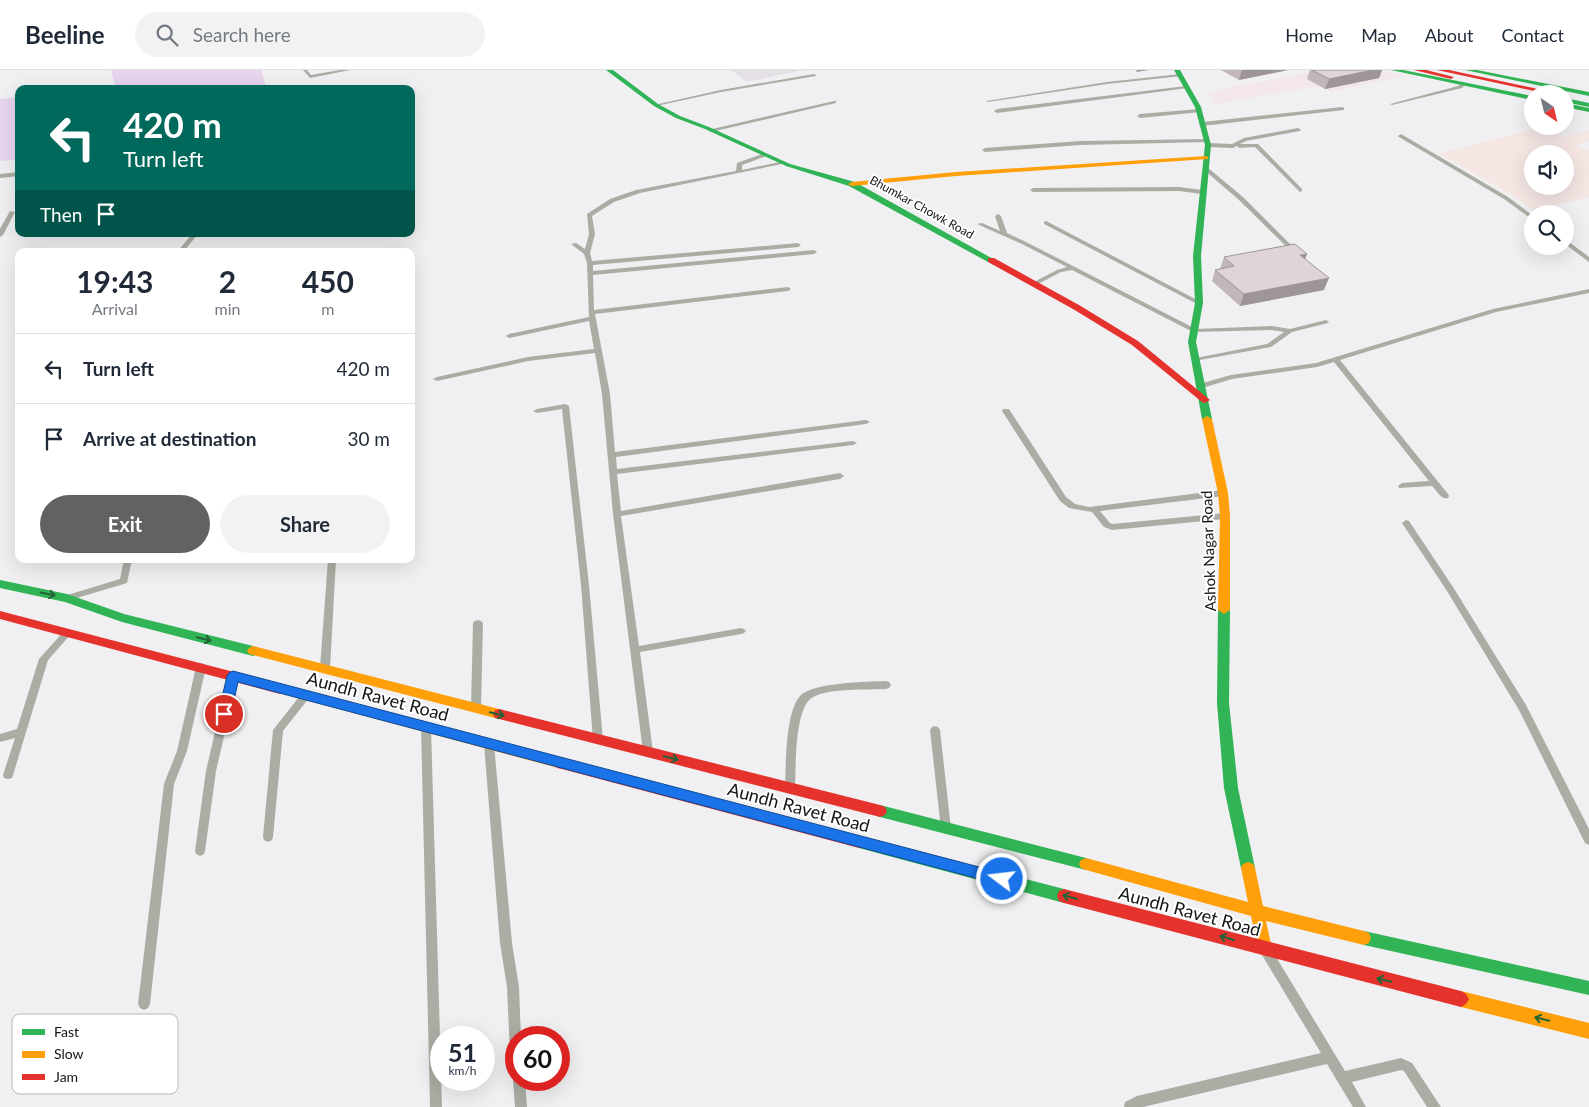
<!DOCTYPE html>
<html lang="en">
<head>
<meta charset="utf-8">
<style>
  :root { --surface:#fff; --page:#f2f2f3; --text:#1f2937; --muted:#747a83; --line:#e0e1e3; --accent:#626163 }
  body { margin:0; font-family:Lato,sans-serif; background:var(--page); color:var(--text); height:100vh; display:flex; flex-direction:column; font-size:19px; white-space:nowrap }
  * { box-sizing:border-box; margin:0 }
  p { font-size:16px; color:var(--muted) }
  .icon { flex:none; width:28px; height:28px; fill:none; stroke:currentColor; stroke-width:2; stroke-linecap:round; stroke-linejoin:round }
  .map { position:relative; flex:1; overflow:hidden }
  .details { position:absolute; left:15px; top:178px; width:400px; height:315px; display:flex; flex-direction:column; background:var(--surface); border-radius:10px; box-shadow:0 5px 20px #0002 }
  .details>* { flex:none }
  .banner { position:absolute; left:15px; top:15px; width:400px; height:152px; border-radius:10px; box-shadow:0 5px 20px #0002; background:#00695c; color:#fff; overflow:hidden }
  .needle { width:32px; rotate:145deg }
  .fabs { position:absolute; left:1524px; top:15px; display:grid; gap:10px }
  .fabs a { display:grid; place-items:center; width:50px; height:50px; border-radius:50%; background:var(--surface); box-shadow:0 5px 20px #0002; font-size:25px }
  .speed { position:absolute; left:430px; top:956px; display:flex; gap:10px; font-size:25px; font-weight:700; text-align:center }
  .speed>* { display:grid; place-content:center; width:65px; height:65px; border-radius:50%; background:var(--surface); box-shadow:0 5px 20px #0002; line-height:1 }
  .speed small { font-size:12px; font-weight:400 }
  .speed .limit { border:8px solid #d22; background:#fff; color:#111 }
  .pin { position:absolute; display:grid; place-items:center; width:42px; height:42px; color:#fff; margin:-21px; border:2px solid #fff; border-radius:50%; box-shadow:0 1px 5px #0007 }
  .me { position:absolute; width:55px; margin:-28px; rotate:285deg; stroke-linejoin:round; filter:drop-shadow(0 0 4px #0008) }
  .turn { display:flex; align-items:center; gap:18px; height:105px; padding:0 25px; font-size:22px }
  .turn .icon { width:65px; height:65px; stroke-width:2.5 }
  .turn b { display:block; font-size:35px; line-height:42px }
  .then { display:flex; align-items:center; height:48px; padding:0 25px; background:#0003; gap:10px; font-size:19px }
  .eta { display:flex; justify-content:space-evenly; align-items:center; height:85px; text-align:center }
  .eta b { font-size:30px; font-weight:700; line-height:35px }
  .primary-button { display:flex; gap:10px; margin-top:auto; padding:10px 25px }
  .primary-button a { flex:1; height:58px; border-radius:30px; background:var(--accent); color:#fff; font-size:20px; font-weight:700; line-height:58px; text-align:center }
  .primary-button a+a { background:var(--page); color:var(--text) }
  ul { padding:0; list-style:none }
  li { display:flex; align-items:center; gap:15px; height:70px; padding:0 25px; border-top:1px solid var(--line) }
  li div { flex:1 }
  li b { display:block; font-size:19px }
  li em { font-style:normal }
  header { display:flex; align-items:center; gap:30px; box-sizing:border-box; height:70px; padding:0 25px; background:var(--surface); border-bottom:1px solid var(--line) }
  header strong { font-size:24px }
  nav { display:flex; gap:28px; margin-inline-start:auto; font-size:18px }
  .search { width:350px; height:45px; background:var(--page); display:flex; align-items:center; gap:12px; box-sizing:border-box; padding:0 18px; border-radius:28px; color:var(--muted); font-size:19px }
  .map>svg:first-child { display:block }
</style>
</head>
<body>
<header>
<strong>Beeline</strong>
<div class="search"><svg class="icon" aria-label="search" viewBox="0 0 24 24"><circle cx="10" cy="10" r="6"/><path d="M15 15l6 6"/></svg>Search here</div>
<nav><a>Home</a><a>Map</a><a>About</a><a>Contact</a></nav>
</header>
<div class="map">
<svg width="1589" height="1037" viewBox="0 0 1589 1037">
  <rect width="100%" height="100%" fill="#f0eff1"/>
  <!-- commercial -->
  <path fill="#f3e6ec" d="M1323 0H1377L1402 6 1331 22 1319 16 1214 34 1209 24 1217 22V20Z"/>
  <!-- industrial -->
  <path fill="#f5e6e4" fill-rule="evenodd" d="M1541 57 1564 67 1589 60V71L1577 75 1589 81V127L1534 140 1504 120 1439 84ZM1532 84H1565V116H1532Z"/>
  <!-- built -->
  <path fill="#e4e0e6" d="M731 0H803L747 12Z"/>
  <!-- green -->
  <path fill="#e7d4ed" d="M111 0H261L267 19H94L115 16Z
    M19 27V89L0 91V29Z"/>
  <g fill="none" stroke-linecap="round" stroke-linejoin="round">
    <!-- street -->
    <path fill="#aaada4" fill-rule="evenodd" d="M303 0H307L311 5 340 0H350L310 8Z
      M814 4 816 5V6L721 22 656 36 654 35 721 20Z
      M1180 4 1182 5V6L1107 14 988 32 986 31 1107 12Z
      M1462 13 1466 14 1462 18 1392 35 1390 34 1458 16Z
      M1186 16H1188V18L997 43 994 41 997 39Z
      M834 31H836V33L711 62 708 60Z
      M1342 37 1344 38V40L1202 56 1199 54 1202 52Z
      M1199 39 1201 40V42L1140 48 1137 46 1140 44Z
      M1298 58 1301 60 1300 61 1246 71 1240 74H1258L1302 119V121L1300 122 1255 77 1239 78 1237 76 1233 78 1208 77 1205 75 1208 73 1232 74 1244 68Z
      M1401 64 1508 127 1532 145V149L1530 148 1504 129 1399 67 1398 66Z
      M1209 69 1210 70 1207 72 1080 75 985 82 982 80 985 78 1080 71Z
      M765 83 768 85 767 86 742 95V100L784 91 787 93 640 123 614 132 592 146 595 164 590 183 592 191 798 173 801 175 798 177 593 195V201L814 180 817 182 814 184 593 205 594 240 788 217 791 219 788 221 595 244 610 324 615 382 866 350 870 352 866 354 616 387 617 399 853 371 857 373 853 375 617 404 621 441 840 403 844 406 840 409 621 446 639 576 741 558 744 559 746 561 744 563 741 564 640 582 653 682 652 685 648 686 644 685 643 682 613 444 602 324 595 283 528 291 437 311 433 309 437 307 528 287 594 279 589 251 509 268 506 266 509 264 589 247 587 193 584 184 571 174 576 173 585 179 589 164 587 144 610 129 636 120 736 101 737 93Z
      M1203 97H1207L1243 127 1298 182V184H1294L1239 130 1203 99Z
      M19 102V106L0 108V104Z
      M1179 117 1202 120 1205 122 1202 124 1179 121 1033 122 1030 120 1033 118Z
      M10 141 15 142 3 165 0 167V159Z
      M998 144 1001 146 1007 163 1026 172 1196 259 1272 256 1290 259 1326 250 1329 252 1328 253 1292 262 1271 277 1194 291V289L1196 288 1267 274 1284 262 1272 260 1193 262 1072 200 1061 202 1036 215H1032V213L1057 200 1067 197 1022 174 977 154 982 153 1000 161 995 146Z
      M1046 151 1201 232 1202 233 1199 235 1197 234 1044 154V152Z
      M192 164H198L184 181H178Z
      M1565 169 1589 187V192L1565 174Z
      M1589 219V223L1496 242 1340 290 1448 424 1449 426 1448 428C1441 430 1437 421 1432 416L1399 418 1398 416 1402 413 1429 411 1334 292 1317 297 1232 309 1202 318 1198 316 1199 314 1231 305 1316 293 1493 239Z
      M565 334 569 336 589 515 603 670 602 673 598 674 594 673 593 670 581 515 562 339 537 343 533 341 537 339Z
      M1003 339H1009L1066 427 1075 434 1089 437 1223 420 1227 423 1223 426 1100 441 1110 453 1113 454 1225 443 1229 446 1225 449 1112 460 1104 457 1092 442 1069 438 1060 431 1002 341Z
      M1406 450 1409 451 1453 517 1526 635 1589 759V775L1585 773 1519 640 1447 521 1402 453Z
      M124 489H132L127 513 67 531 64 530 63 528 64 526 120 509Z
      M328 489H336V490L330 598 328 601H322L320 598Z
      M478 550 481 551 483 553 481 638 479 641 476 642 473 641 471 638 473 553 475 551Z
      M68 559 71 560 73 562 71 564 48 590 13 705 12 708 8 709 4 708 3 705 15 668 0 672V664L17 659 39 589 65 560Z
      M201 593 204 594 206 597 187 681 174 714 150 934 148 938 144 940 140 938 138 934 164 714 177 681 196 597 198 594Z
      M233 602 236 603 238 606 216 701 205 781 204 784 200 786 196 784 195 781 206 701 228 606 230 603Z
      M886 611 889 612 891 615 889 618 886 619C867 620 830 618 813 627 794 637 796 699 795 719L794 722 790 723 786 722 785 719C786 696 785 643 800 626 813 612 867 612 886 611Z
      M306 621 309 622 311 625 309 628 283 661 273 767 272 770 268 772 264 770 263 767 273 660 303 622Z
      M426 653 429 654 431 657 442 1037H430L421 657 423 654Z
      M935 656 938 657 940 660 951 759 950 762 946 764 942 762 941 759 930 660 932 657Z
      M489 670 493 671 494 674 512 873 519 917 521 968H516V989L512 987 510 983 507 917 500 873 484 674 485 671Z
      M1266 875 1270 877 1345 1001 1401 988 1412 993 1441 1037H1427L1404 1001 1401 1000 1352 1012 1366 1037H1353L1327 994 1143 1037H1124L1125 1032 1137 1026 1321 983 1262 885 1260 881 1262 877Z
      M516 1005V1010H525L527 1037H515L513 1010Z"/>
    <!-- fast -->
    <path fill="#30b455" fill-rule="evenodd" d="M606 0H613L658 34 680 46 709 57 790 94 855 112 995 190 988 192 849 116 786 96 705 59 676 48 654 36Z
      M1174 0H1180L1201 37 1211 75 1201 186 1203 233 1196 272 1212 349 1207 352 1202 349 1188 272 1195 233 1193 186 1205 75 1195 37Z
      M1391 0H1403L1532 26V30Z
      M1465 0H1477L1589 22V26Z
      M1565 28 1589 33V37L1565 32Z
      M1565 33 1589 38V42L1565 37Z
      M0 510 67 524 124 544 253 576 257 578 259 581 257 584 253 586 122 552 65 532 0 518Z
      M1224 536 1230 540 1229 633 1238 718 1255 798 1253 802 1248 804 1243 802 1241 798 1224 718 1217 633 1218 540Z
      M880 735 1086 788 1091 790 1093 794 1091 798 1086 800 880 747 875 745 873 741 875 737Z
      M859 766 1064 819 1069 821 1071 826 1069 831 1064 833 859 778 854 776 852 772 854 768Z
      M1364 861 1589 911V925L1364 875 1359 873 1357 868 1359 863Z"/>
    <!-- slow -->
    <path fill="#ff9f0a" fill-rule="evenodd" d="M1206 86 1208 87V89L956 106 852 116 848 114 852 112 956 102Z
      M1207 346 1212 349 1228 423 1230 446V540L1224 544 1218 540 1220 446 1218 423 1202 349Z
      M253 576 499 639 503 640 505 644 503 648 499 649 249 584 247 581 249 578Z
      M280 614 562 689 567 690 569 694 567 698 562 699 276 622 274 619 276 616Z
      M1086 788 1248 832 1241 798 1243 794 1248 792 1253 794 1255 798 1263 836 1364 861 1369 863 1371 868 1369 873 1364 875 1266 851 1272 879 1270 884 1265 886 1260 884 1258 879 1251 846 1086 800 1081 798 1079 794 1081 790Z
      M1461 921 1589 953V969L1461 937 1456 934 1453 929 1456 924Z"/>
    <!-- jam -->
    <path fill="#e5322d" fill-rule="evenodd" d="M1414 0H1426L1454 7 1451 9Z
      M1437 0H1449L1561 24H1548Z
      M988 188H994L1079 235 1138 271 1210 330 1205 333 1202 332 1132 275 1073 239 988 192Z
      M0 541 280 614 284 616 286 619 284 622 280 624 0 549Z
      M499 639 880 735 885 737 887 741 885 745 880 747 499 649 495 648 493 644 495 640Z
      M562 689 859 766 864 768 866 772 864 776 859 778 562 699 557 698 555 694 557 690Z
      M1064 819 1461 921 1466 924 1469 929 1466 934 1461 937 1064 833 1059 831 1057 826 1059 821Z"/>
  </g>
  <!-- wall -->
  <path fill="#c1b7b8" d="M1221 0H1288L1239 10Z
    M1310 0H1382L1379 8 1325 19 1307 9Z
    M1224 187 1305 190 1324 220 1240 236 1212 211 1215 200 1220 199Z"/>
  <!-- shaded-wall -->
  <path fill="#9d9596" d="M1137 0H1149L1136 2Z
    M1242 0H1288L1239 10Z
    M1373 0H1382L1379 8 1325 19 1329 9Z
    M1307 184 1303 196 1300 185Z
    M1329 208 1324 220 1240 236 1244 224Z"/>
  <!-- building -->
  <path fill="#e0d5d6" stroke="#9d9596" d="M1312 0H1373L1329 9Z
    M1295 174 1307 184 1300 185 1329 208 1244 224 1215 200 1234 196 1224 187Z"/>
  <!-- one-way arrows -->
  <defs><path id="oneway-shaft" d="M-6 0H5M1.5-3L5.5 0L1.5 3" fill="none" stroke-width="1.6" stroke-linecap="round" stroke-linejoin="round" transform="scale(1.25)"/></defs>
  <g stroke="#226436">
    <use href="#oneway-shaft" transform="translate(48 524) rotate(12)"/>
    <use href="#oneway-shaft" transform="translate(204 569) rotate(14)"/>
    <use href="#oneway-shaft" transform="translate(497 644) rotate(14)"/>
    <use href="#oneway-shaft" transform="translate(671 688) rotate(14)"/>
    <use href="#oneway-shaft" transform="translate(1070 827) rotate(-165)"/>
    <use href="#oneway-shaft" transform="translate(1227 868) rotate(-164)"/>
    <use href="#oneway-shaft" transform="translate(1384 910) rotate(-166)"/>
    <use href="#oneway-shaft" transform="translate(1542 949) rotate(-166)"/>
  </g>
  <!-- route -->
  <path fill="#1a73e8" stroke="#114b97" d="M233 601 1002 803 1007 804 1010 809 1007 814 1002 815 238 612 231 644 229 648H220L218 644 227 606 229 603Z"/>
  <g text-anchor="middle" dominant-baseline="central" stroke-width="4" stroke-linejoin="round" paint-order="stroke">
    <!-- far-street labels -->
    <g font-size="12" fill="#151416" stroke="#fff">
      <text transform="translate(922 137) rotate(29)">Bhumkar Chowk Road</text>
    </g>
    <!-- street labels -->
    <g font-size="15" fill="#151416" stroke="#fff">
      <text transform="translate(1208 481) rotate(-92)">Ashok Nagar Road</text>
    </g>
    <!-- near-street labels -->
    <g font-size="18" fill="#151416" stroke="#fff">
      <text transform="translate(378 626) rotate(15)">Aundh Ravet Road</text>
      <text transform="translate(799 737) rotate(15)">Aundh Ravet Road</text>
      <text transform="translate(1190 841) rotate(15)">Aundh Ravet Road</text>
    </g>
  </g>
  <!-- legend -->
  <rect x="12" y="944" width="166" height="80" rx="8" fill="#fff" stroke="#b9b8b9" stroke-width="1"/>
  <rect x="22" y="959" width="23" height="6" fill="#30b455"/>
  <rect x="22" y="981" width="23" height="7" fill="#ff9f0a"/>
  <rect x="22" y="1004" width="23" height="6" fill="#e5322d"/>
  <g font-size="14" fill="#151416">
    <text x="54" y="967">Fast</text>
    <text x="54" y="989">Slow</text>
    <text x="54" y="1012">Jam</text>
  </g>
</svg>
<div class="fabs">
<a><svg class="needle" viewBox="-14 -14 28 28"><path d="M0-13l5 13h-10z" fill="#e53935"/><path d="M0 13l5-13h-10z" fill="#747a83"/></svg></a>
<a><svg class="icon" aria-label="sound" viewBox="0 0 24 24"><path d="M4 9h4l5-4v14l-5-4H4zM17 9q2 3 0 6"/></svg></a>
<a><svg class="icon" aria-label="search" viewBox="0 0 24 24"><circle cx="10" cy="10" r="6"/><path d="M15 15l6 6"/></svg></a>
</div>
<div class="speed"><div>51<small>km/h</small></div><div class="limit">60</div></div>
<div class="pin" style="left:224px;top:644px;background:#d93025"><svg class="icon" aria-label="arrive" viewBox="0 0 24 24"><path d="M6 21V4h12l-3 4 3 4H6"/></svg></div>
<svg class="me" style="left:1002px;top:809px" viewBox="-20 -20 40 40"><circle r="17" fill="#1a73e8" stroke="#fff" stroke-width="3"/><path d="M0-11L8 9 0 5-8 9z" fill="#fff"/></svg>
<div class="banner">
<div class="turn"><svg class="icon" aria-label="left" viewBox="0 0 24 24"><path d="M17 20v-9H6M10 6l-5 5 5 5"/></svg><div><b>420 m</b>Turn left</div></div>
<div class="then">Then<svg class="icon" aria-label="arrive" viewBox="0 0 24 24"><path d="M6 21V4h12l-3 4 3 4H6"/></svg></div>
</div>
<section class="details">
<div class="eta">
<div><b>19:43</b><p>Arrival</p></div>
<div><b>2</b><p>min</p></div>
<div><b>450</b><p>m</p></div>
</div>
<ul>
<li><svg class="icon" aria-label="left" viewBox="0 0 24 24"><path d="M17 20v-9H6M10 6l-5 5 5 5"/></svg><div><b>Turn left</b></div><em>420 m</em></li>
<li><svg class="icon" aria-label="arrive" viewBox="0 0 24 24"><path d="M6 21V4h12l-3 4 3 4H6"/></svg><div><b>Arrive at destination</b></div><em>30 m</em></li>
</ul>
<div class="primary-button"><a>Exit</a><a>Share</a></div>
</section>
</div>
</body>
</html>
